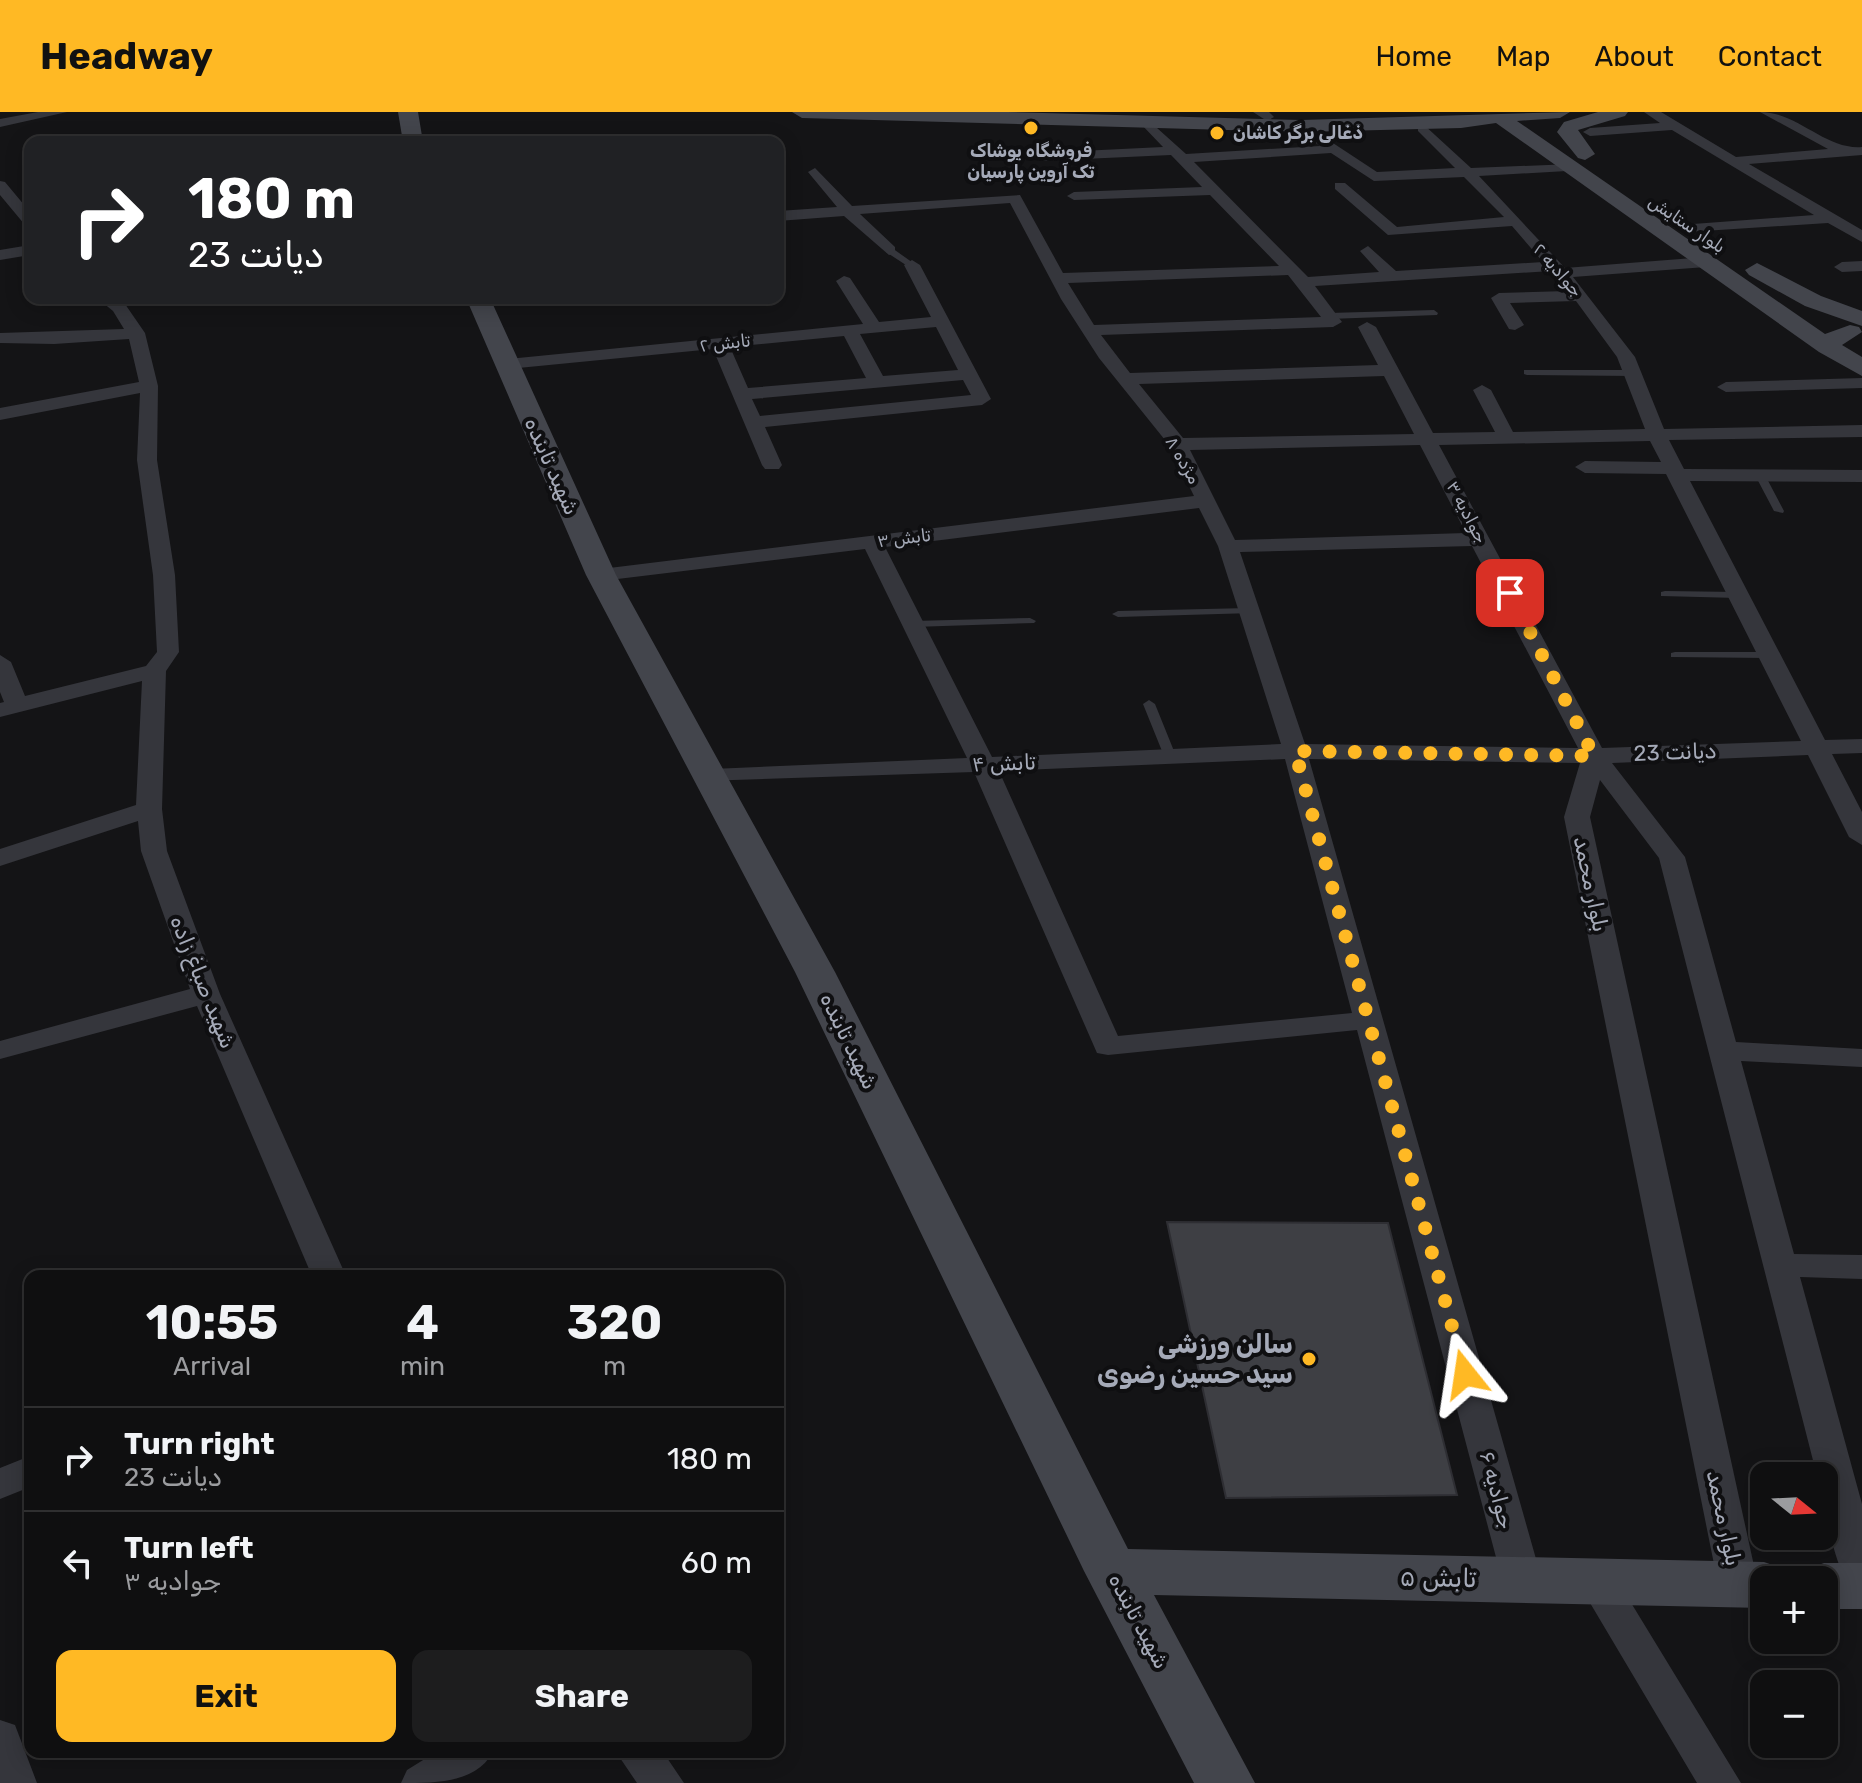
<!DOCTYPE html>
<html lang="en">
<head>
<meta charset="utf-8">
<style>
  :root { --surface:#0f0f10; --page:#1d1d1e; --text:#f1f3f6; --muted:#9b9c9f; --line:#2f2f30; --accent:#ffb924 }
  body { margin:0; font-family:Rubik,Vazirmatn,sans-serif; background:var(--page); color:var(--text); height:100vh; display:flex; flex-direction:column; font-size:30px; white-space:nowrap }
  * { box-sizing:border-box; margin:0 }
  p { font-size:26px; color:var(--muted) }
  .icon { flex:none; width:44px; height:44px; fill:none; stroke:currentColor; stroke-width:2; stroke-linecap:round; stroke-linejoin:round }
  .map { position:relative; flex:1; overflow:hidden }
  .sheet { position:absolute; left:24px; top:1158px; width:760px; height:488px; display:flex; flex-direction:column; background:var(--surface); border-radius:16px; box-shadow:0 4px 20px #0003,0 0 0 2px var(--line) }
  .sheet>* { flex:none }
  .banner { position:absolute; left:24px; top:24px; width:760px; height:168px; border-radius:16px; box-shadow:0 4px 20px #0003,0 0 0 2px var(--line); background:#202124; color:#fff; overflow:hidden }
  .needle { width:52px; rotate:108deg }
  .fabs { position:absolute; left:1750px; top:1350px; display:grid; gap:16px }
  .fabs a { display:grid; place-items:center; width:88px; height:88px; border-radius:16px; background:var(--surface); box-shadow:0 4px 20px #0003,0 0 0 2px var(--line); font-size:40px }
  .pin { position:absolute; display:grid; place-items:center; width:68px; height:68px; color:#fff; margin:-34px; border-radius:16px; box-shadow:0 4px 12px #0006 }
  .me { position:absolute; width:88px; margin:-44px; rotate:345deg; stroke-linejoin:round; filter:drop-shadow(0 0 6px #0008) }
  .turn { display:flex; align-items:center; gap:28px; height:168px; padding:0 32px; font-size:36px }
  .turn .icon { width:104px; height:104px; stroke-width:2.5 }
  .turn b { display:block; font-size:56px; line-height:68px }
  .eta { display:flex; justify-content:space-evenly; align-items:center; height:136px; text-align:center }
  .eta b { font-size:48px; font-weight:700; line-height:56px }
  .primary-button { display:flex; gap:16px; margin-top:auto; padding:16px 32px }
  .primary-button a { flex:1; height:92px; border-radius:16px; background:var(--accent); color:#111; font-size:32px; font-weight:700; line-height:92px; text-align:center }
  .primary-button a+a { background:var(--page); color:var(--text) }
  ul { padding:0; list-style:none }
  li { display:flex; align-items:center; gap:24px; height:104px; padding:0 32px; border-top:2px solid var(--line) }
  li div { flex:1 }
  li b { display:block; font-size:30px }
  li em { font-style:normal }
  header { display:flex; align-items:center; gap:48px; box-sizing:border-box; height:112px; padding:0 40px; background:var(--accent); color:#111 }
  header strong { font-size:38px }
  nav { display:flex; gap:44px; margin-inline-start:auto; font-size:28px }
  .map>svg:first-child { display:block }
</style>
</head>
<body>
<header>
<strong>Headway</strong>
<nav><a>Home</a><a>Map</a><a>About</a><a>Contact</a></nav>
</header>
<div class="map">
<svg width="1862" height="1671" viewBox="0 0 1862 1671">
  <rect width="100%" height="100%" fill="#141416"/>
  <!-- building -->
  <path fill="#3e3f44" stroke="#2e2e33" stroke-width="2" d="M1167 1110 1388 1111 1457 1383 1226 1386Z"/>
  <g fill="none" stroke-linecap="round" stroke-linejoin="round">
    <!-- lane -->
    <path fill="#35363c" fill-rule="evenodd" d="M886 136H892L916 153 909 155 886 140Z
      M1434 198 1438 201 1437 203 1329 207 1325 204 1329 201Z
      M1524 258H1634L1638 261 1634 264 1527 263 1524 262Z
      M1757 361 1765 363 1784 399 1783 401 1774 399 1755 363Z
      M1665 479 1738 480 1743 483 1738 486 1661 484V480Z
      M1249 496 1255 499 1253 501 1118 505 1112 502 1118 499Z
      M1030 506 1036 509 1034 511 913 515 907 512 913 509Z
      M1675 540H1768L1774 543 1768 546 1671 545V541Z
      M1149 588 1155 592 1176 644 1174 647H1166L1164 644 1143 592Z"/>
    <!-- street -->
    <path fill="#35363c" fill-rule="evenodd" d="M38 0H67L0 15V7Z
      M1253 0H1269L1274 5 1267 9Z
      M1644 0H1661L1736 45 1828 37 1760 0C1798 0 1825 38 1862 35V43L1749 52 1862 118V130L1828 111 1688 120V114L1693 112 1814 103 1672 18 1590 24 1583 20 1590 16 1660 11Z
      M1147 7 1186 42 1320 34 1296 17 1294 14 1301 10 1377 60 1455 56 1418 19V13L1423 12 1471 56 1572 52V58L1567 59 1479 64 1565 156 1706 145 1714 150 1706 155 1573 165 1635 245 1664 317 1862 313V325L1669 328 1684 357 1862 358V370L1690 369 1825 628 1862 627V641L1832 642 1862 700V733L1849 725 1808 643 1612 651 1685 745 1736 930 1862 937V955L1741 949 1794 1142 1862 1143V1167L1800 1165 1862 1392V1479L1848 1474C1832 1442 1824 1400 1824 1364H1817L1659 746 1600 668 1590 705 1758 1472 1752 1483 1738 1488 1724 1483 1718 1472 1564 705 1580 651 1309 647 1542 1468 1536 1479 1522 1484 1508 1479 1502 1468 1357 918 1108 943 1097 941 974 660 703 669 700 664 703 659 712 657 967 646 865 437 601 469 590 463 601 457 1194 384 1169 333 1099 246 1061 187 1010 91 860 102 895 135V141L889 143 844 104 778 109V99L837 95 808 60 815 56 852 94 1020 83 1063 161 1279 154 1210 83 1074 88 1067 84 1074 80 1202 75 1171 43 1039 49 1032 45 1039 41 1163 35 1140 11ZM1331 41 1374 69 1464 65 1504 105 1397 115 1345 71H1335V77L1388 123 1512 114 1543 150 1396 159 1368 134 1360 139 1379 160 1308 165 1194 50ZM1551 159 1568 179 1499 181 1491 186 1509 217 1515 218 1524 213 1510 191 1576 189 1617 245 1645 317 1513 320 1491 278 1482 273 1473 278 1495 320 1433 321 1376 215 1367 210 1358 215 1378 253 1130 261 1101 223 1333 215 1342 210 1315 174ZM1288 163 1321 205 1094 213 1068 171ZM1384 264 1414 322 1183 326 1139 272ZM1650 329 1661 350 1585 349 1575 355 1585 361 1666 362 1801 629 1602 636 1439 333ZM1420 333 1466 421 1235 428 1190 338ZM1199 396 1218 434 1281 632 992 645 885 435ZM1472 434 1578 636 1305 632 1240 440ZM1285 647 1352 901 1118 924 999 659Z
      M0 69 5 70 30 100V115L25 113 0 83Z
      M30 133V143L0 148V138Z
      M912 148 920 153 991 287 982 293 765 315 782 353 779 357H765L762 353 713 237 507 257 498 252 507 247 863 212 836 169 844 164 850 166 879 210 931 205 904 153ZM936 215 958 258 883 264 860 222ZM844 224 866 266 748 276 730 235ZM963 268 971 283 760 304 752 287Z
      M1862 149V159L1842 160 1834 155 1842 150Z
      M97 186H116L125 192 145 221 158 274 157 348 175 463 179 540 166 559 162 697 167 739 220 882 346 1164H312L197 894 0 947V929L190 877 141 739 138 709 0 754V737L136 693 142 569 0 605V591L4 590 0 580V543L11 550 25 584 146 554 157 540 153 463 137 348 140 281 0 308V296L139 270 129 227 54 232 0 231V221L124 217 113 199Z
      M1862 266V276L1726 280 1717 275 1726 270Z
      M30 1344V1375L0 1387V1356Z
      M1597 1453 1611 1458 1741 1671H1697L1577 1469 1583 1458Z
      M0 1608 15 1613 37 1671H0Z
      M436 1640H493C476 1671 436 1671 401 1671L407 1658Z
      M616 1640H663L684 1671H637Z"/>
    <!-- secondary -->
    <path fill="#43454c" fill-rule="evenodd" d="M398 0H418L423 30H403Z
      M792 0H1008L1301 8 1570 0 1560 6 1517 9 1825 222 1850 213 1859 215 1862 220 1842 233 1862 245V264L1819 240 1496 11 1461 16 1301 20 802 6Z
      M1598 0H1628L1625 4 1578 18 1595 42 1585 48 1578 46 1557 20 1564 10Z
      M1757 151 1821 184 1862 199V214L1805 194 1749 163 1745 158Z
      M466 186H490L616 463 835 860 1128 1437 1764 1450 1784 1457 1789 1468H1764V1496L1154 1483 1255 1671H1194L1084 1459 795 860 586 463Z
      M1824 1451H1862V1497H1824V1468H1799L1804 1458Z"/>
  </g>
  <g fill="none" stroke-linecap="round" stroke-linejoin="round">
    <!-- route -->
    <path stroke="#ffb924" stroke-width="14" stroke-dasharray="0 25.2" d="M1465 1262 1295 639 1594 644 1510 481"/>
  </g>
  <!-- markers -->
  <g fill="#ffb924" stroke="#0f0f11" stroke-width="3">
    <circle cx="1031" cy="16" r="8"/>
    <circle cx="1217" cy="21" r="8"/>
    <circle cx="1309" cy="1247" r="8"/>
  </g>
  <g text-anchor="middle" dominant-baseline="central" stroke-width="8" stroke-linejoin="round" paint-order="stroke">
    <!-- far-poi labels -->
    <g font-size="18" font-weight="bold" fill="#a5aab8" stroke="#0f0f11" text-anchor="start">
      <text x="1233" y="21">ذغالی برگر کاشان</text>
      <text x="1031" y="39" text-anchor="middle">فروشگاه پوشاک<tspan x="1031" dy="21">تک آروین پارسیان</tspan></text>
    </g>
    <!-- far-street labels -->
    <g font-size="18" fill="#a5aab8" stroke="#0f0f11">
      <text transform="translate(1687 112) rotate(34)">بلوار ستایش</text>
      <text transform="translate(1558 158) rotate(49)">جوادیه ۲</text>
      <text transform="translate(725 231) rotate(-6)">تابش ۲</text>
      <text transform="translate(1183 348) rotate(60)">مژده ۸</text>
      <text transform="translate(1467 400) rotate(62)">جوادیه ۳</text>
      <text transform="translate(904 426) rotate(-7)">تابش ۳</text>
    </g>
    <!-- street labels -->
    <g font-size="22" fill="#a5aab8" stroke="#0f0f11">
      <text transform="translate(552 354) rotate(66)">شهید تابنده</text>
      <text transform="translate(1675 640) rotate(-2)">دیانت 23</text>
      <text transform="translate(1004 651) rotate(-2)">تابش ۴</text>
      <text transform="translate(1591 772) rotate(78)">بلوار محمد</text>
      <text transform="translate(203 870) rotate(68)">شهید صباغ زاده</text>
      <text transform="translate(849 929) rotate(64)">شهید تابنده</text>
      <text transform="translate(1497 1378) rotate(75)">جوادیه ۶</text>
      <text transform="translate(1724 1406) rotate(78)">بلوار محمد</text>
      <text transform="translate(1139 1509) rotate(62)">شهید تابنده</text>
    </g>
    <!-- near-poi labels -->
    <g font-size="26" font-weight="bold" fill="#a5aab8" stroke="#0f0f11" text-anchor="end">
      <text x="1293" y="1232">سالن ورزشی<tspan x="1293" dy="30">سید حسین رضوی</tspan></text>
    </g>
    <!-- near-street labels -->
    <g font-size="26" fill="#a5aab8" stroke="#0f0f11">
      <text transform="translate(1438 1466) rotate(1)">تابش ۵</text>
    </g>
  </g>
</svg>
<div class="fabs">
<a><svg class="needle" viewBox="-14 -14 28 28"><path d="M0-13l5 13h-10z" fill="#e53935"/><path d="M0 13l5-13h-10z" fill="#9b9c9f"/></svg></a>
<a>+</a>
<a>−</a>
</div>
<div class="pin" style="left:1510px;top:481px;background:#d93025"><svg class="icon" aria-label="arrive" viewBox="0 0 24 24"><path d="M6 21V4h12l-3 4 3 4H6"/></svg></div>
<svg class="me" style="left:1465px;top:1262px" viewBox="-20 -20 40 40"><path d="M0-17L14 15 0 8-14 15z" fill="#ffb924" stroke="#fff" stroke-width="4"/></svg>
<div class="banner">
<div class="turn"><svg class="icon" aria-label="right" viewBox="0 0 24 24"><path d="M7 20v-9h11M14 6l5 5-5 5"/></svg><div><b>180 m</b>دیانت 23</div></div>
</div>
<section class="sheet">
<div class="eta">
<div><b>10:55</b><p>Arrival</p></div>
<div><b>4</b><p>min</p></div>
<div><b>320</b><p>m</p></div>
</div>
<ul>
<li><svg class="icon" aria-label="right" viewBox="0 0 24 24"><path d="M7 20v-9h11M14 6l5 5-5 5"/></svg><div><b>Turn right</b><p>دیانت 23</p></div><em>180 m</em></li>
<li><svg class="icon" aria-label="left" viewBox="0 0 24 24"><path d="M17 20v-9H6M10 6l-5 5 5 5"/></svg><div><b>Turn left</b><p>جوادیه ۳</p></div><em>60 m</em></li>
</ul>
<div class="primary-button"><a>Exit</a><a>Share</a></div>
</section>
</div>
</body>
</html>
